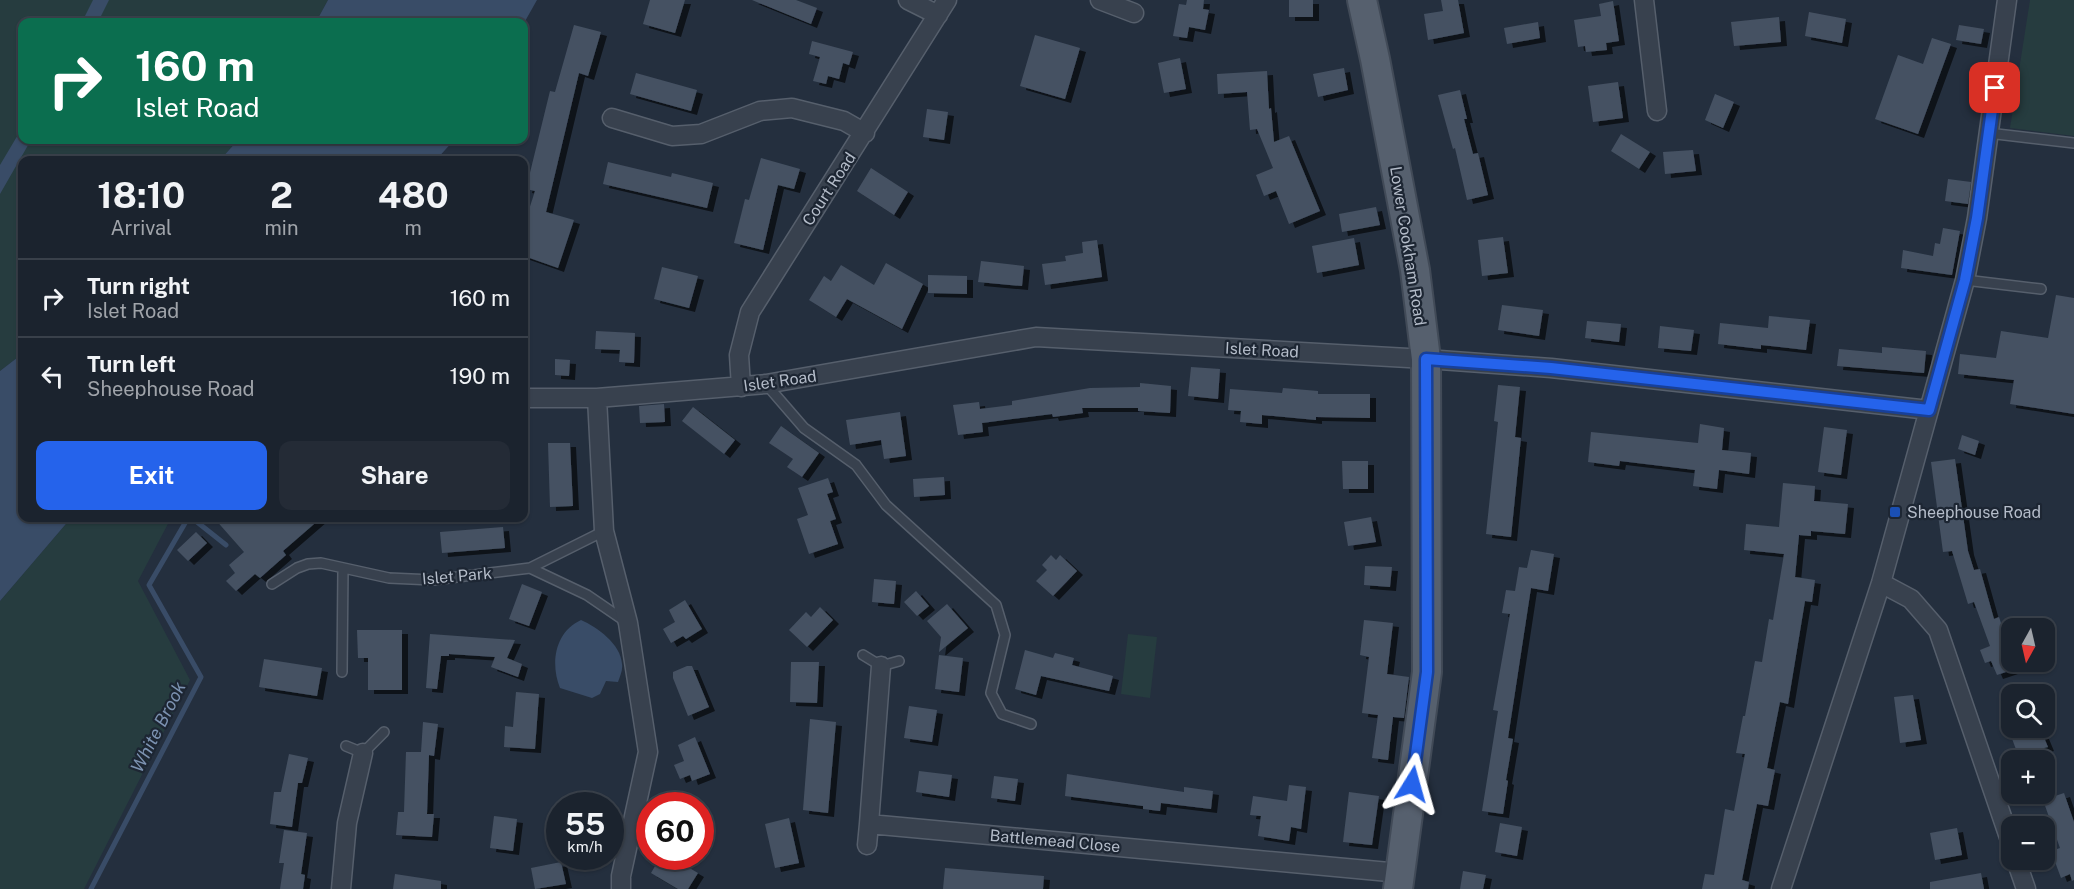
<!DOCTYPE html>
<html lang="en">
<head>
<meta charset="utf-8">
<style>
  :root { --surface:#1b232e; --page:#242b36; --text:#f1f3f6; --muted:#a0a4aa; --line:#39404a; --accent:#2563eb }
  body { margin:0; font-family:"Public Sans",sans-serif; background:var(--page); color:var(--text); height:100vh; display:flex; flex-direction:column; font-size:22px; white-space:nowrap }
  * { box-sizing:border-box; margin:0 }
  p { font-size:20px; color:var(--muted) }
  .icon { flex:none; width:33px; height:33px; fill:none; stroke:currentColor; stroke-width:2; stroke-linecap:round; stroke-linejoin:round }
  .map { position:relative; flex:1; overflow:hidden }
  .panel { position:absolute; left:18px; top:156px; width:510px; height:366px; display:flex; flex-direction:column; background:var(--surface); border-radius:12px; box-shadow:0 2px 4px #0004,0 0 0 2px var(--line) }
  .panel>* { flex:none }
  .top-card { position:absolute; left:18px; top:18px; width:510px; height:126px; border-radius:12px; box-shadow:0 2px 4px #0004,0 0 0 2px var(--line); background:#0b6e4f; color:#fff; overflow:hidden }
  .needle { width:39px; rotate:188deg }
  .tools { position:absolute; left:2001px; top:618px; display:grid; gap:12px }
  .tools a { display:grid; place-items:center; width:54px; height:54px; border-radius:12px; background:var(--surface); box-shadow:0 2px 4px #0004,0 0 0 2px var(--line); font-size:30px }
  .speed { position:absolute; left:546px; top:792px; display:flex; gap:12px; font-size:30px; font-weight:700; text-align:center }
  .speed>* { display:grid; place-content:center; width:78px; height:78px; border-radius:50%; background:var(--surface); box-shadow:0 2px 4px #0004,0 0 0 2px var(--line); line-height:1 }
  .speed small { font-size:15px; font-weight:400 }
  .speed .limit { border:9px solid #d22; background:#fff; color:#111 }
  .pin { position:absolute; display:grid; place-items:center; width:51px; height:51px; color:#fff; margin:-26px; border-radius:12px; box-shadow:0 3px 9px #0006 }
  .me { position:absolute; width:66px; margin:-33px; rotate:8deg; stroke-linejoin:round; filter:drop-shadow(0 0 4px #0008) }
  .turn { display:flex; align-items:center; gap:21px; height:126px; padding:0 18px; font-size:27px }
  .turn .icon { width:78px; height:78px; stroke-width:2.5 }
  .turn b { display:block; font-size:42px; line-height:51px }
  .eta { display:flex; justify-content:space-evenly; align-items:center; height:102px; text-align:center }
  .eta b { font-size:36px; font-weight:700; line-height:42px }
  .primary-button { display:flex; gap:12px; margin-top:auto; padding:12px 18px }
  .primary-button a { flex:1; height:69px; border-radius:12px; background:var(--accent); color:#fff; font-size:24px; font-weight:700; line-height:69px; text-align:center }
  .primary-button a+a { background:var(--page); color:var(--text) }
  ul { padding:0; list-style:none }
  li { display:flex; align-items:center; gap:18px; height:78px; padding:0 18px; border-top:2px solid var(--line) }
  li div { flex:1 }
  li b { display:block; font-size:22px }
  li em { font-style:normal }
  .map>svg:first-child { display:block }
</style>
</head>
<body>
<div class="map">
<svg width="2074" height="889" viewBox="0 0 2074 889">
  <defs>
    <filter id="shadow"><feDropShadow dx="6" dy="4" stdDeviation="0" flood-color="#0009"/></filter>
  </defs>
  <rect width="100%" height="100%" fill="#242f3e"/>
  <!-- green -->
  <path fill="#263c3f" d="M0 0H328L316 22H22V140H238L220 160H22V354L0 371Z
    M2030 0H2074V136L2010 128Z
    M71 518H171L138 581 190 680 84 889H0V601Z
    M1128 634 1157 637 1150 698 1121 694Z"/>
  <!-- water -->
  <path fill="#394c67" d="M93 0H109L98 22H82Z
    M328 0H537L524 23 316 22Z
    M22 128V140H31L0 194V165Z
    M238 140H454L436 160H220Z
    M22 354V518H71L0 601V371Z
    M581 620C597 627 621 644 622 664 623 670 620 676 618 682L606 681 600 694 592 698 560 688C550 663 555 632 581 620Z"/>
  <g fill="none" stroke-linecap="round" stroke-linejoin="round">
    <!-- stream -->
    <path stroke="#394c67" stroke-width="5" d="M192 518 226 545
      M91 889 201 677 149 585 188 518"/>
  </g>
  <!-- building -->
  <path fill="#455162" filter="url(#shadow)" d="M650 0H685L675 33 643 24Z
    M752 0H796L817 8 811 24Z
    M1187 0H1204L1203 9 1209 10 1205 30 1189 27 1187 38 1173 36 1179 4 1186 5Z
    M1289 0H1313V17H1289Z
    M1441 0H1458L1464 33 1428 40 1424 14 1443 11Z
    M1613 1 1619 41 1606 43 1607 50 1586 52 1585 46 1578 47 1574 20 1601 16 1599 4Z
    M1809 12 1846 19 1842 43 1805 36Z
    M1779 17 1781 42 1734 46 1731 22Z
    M1538 22 1540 38 1507 44 1504 28Z
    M574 25 601 32 588 76 579 73 546 212 574 220 558 268 524 256V225L535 191 526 189 550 91 555 92Z
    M1959 25 1984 29 1981 44 1956 40Z
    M1035 35 1080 48 1065 99 1020 86Z
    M1932 38 1951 44 1918 134 1875 119 1898 55 1923 64Z
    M812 41 853 52 849 65 843 63 839 79 828 76 826 84 813 81 820 57 809 54Z
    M1180 58 1186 89 1164 93 1158 63Z
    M1344 68 1348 90 1318 97 1313 74Z
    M1267 71 1269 109 1271 108 1274 142 1289 136 1320 211 1289 224 1276 191 1264 196 1256 175 1273 168 1257 129 1250 130 1247 92 1218 94 1217 74Z
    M636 73 697 90 691 111 630 94Z
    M1618 82 1623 118 1593 122 1588 86Z
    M1460 90 1467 119H1464L1473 154 1478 153 1488 195 1467 200 1455 148 1453 149 1438 95Z
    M1715 94 1734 102 1723 128 1705 120Z
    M927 109 948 112 944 140 923 137Z
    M1621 134 1650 152 1639 169 1611 151Z
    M1693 150 1696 171 1665 174 1663 152Z
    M761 158 800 169 794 189 778 185 763 250 734 243 745 199 749 200Z
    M608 162 671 177 672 173 713 183 707 208 603 184Z
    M871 168 908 192 894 215 857 191Z
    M1948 179 1971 182 1968 204 1945 201Z
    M1376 207 1380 225 1342 232 1339 214Z
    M1943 228 1960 231 1952 275 1901 268 1903 250 1933 256 1935 243 1940 244Z
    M1503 237 1508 273 1482 276 1478 240Z
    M1354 238 1359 265 1317 273 1312 246Z
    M1097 240 1102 277 1045 285 1042 264 1066 261 1065 256 1083 253 1082 242Z
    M981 261 1024 266 1022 286 978 282Z
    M886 263 923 284 902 329 847 299 836 317 809 300 824 276 831 281 841 265 874 285Z
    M662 267 698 276 689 308 654 299Z
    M928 275 967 276V294L928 293Z
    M2056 295 2074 298V414L2010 404 2014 380 1958 374 1960 354 1996 358 2001 331 2048 338Z
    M1502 305 1543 310 1539 336 1498 330Z
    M1769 316 1810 320 1806 350 1761 345V349L1718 344 1720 323 1768 328Z
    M1587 321 1621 324 1619 342 1585 338Z
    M1660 326 1694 330 1691 351 1658 348Z
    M596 331 635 333 634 363 619 362 620 350 595 349Z
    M1882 347 1926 351 1924 373 1837 366 1839 349 1882 353Z
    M555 359 570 360 569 376 555 375Z
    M1191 367 1220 369 1218 399 1188 396Z
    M1140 383 1171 386 1170 413 1138 411V408H1082L1083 413 1053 417 1052 414 982 423 983 432 958 435 953 405 979 402 980 409 1012 405V401L1090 388 1140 387Z
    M1498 385 1520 387 1515 437 1521 438 1511 537 1486 534 1498 422 1494 421Z
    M1283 388 1318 391V394H1370V418L1316 417V420L1262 415V424L1240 422 1241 411 1228 410 1230 389 1282 393Z
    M664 404 665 422 640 423 639 406Z
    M693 407 735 440 724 454 682 421Z
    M900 412 906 456 884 459 881 440 850 445 846 420Z
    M1700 424 1724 428 1722 450 1751 453 1749 474 1719 470 1717 489 1693 486 1695 470 1620 461 1619 466 1588 462 1591 432 1698 443Z
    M781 426 819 453 802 477 787 467 793 459 769 443Z
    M1824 427 1847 430 1841 475 1818 472Z
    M1962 435 1979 441 1975 455 1958 449Z
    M548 443H570L573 506 550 507Z
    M1955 459 1968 551 1974 570 1980 569 1994 619 1999 617 2006 638 2012 636V670L1997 675 1991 661 1985 663 1980 650 1990 646 1974 602 1968 604 1952 551 1943 552 1931 462Z
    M1342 461H1368V489H1343Z
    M944 477 945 495 914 497 913 479Z
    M828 478 833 492 827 494 836 519 830 521 838 544 809 554 797 519 808 515 798 488Z
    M1783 483 1815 486 1814 501 1848 504 1845 534 1811 531V536L1799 535 1795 577 1815 580 1812 602 1805 601 1788 704 1780 702 1767 768 1775 770 1768 806 1757 804 1742 880 1749 882 1748 889H1702L1705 874 1714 875 1725 809 1734 811 1745 754 1736 753 1743 716H1745L1755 661 1762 662 1769 619 1773 620 1784 554 1744 550 1746 524 1779 527Z
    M1371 517 1376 542 1348 546 1344 522Z
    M214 518H247L253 524 260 518H321L283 551 286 555 260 578 255 574 236 591 226 581 235 573 229 565 244 552Z
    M503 527 505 548 442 553 440 532Z
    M196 532 207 543 188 561 177 550Z
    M1531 550 1554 554 1548 591 1531 588 1508 738 1513 739 1506 780 1508 781 1503 814 1482 811 1498 711 1493 710 1510 614 1502 613 1506 590 1515 591 1519 567 1527 568Z
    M1051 555 1056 560 1060 555 1077 571 1053 596 1036 581 1047 570 1042 565Z
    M1365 566 1392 567 1390 587 1364 585Z
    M874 579 896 581 894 604 872 602Z
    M522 584 542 592 529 626 509 619Z
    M916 591 929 606 917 616 904 602Z
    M685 600 702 629 686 639 683 636 671 643 663 629 675 622 669 610Z
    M947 604 968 628 939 652 941 637 927 621Z
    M820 607 833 620 807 647 789 630 806 612 811 617Z
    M1364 620 1393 623 1387 674 1409 677 1404 718 1393 717 1388 760 1372 758 1378 715 1362 713 1369 657 1360 655Z
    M357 630H402V690H368V658H358Z
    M430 634 515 640 507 658 522 664 518 677 491 667 495 657 449 654V656H441L437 689 426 688Z
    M1025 650 1053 658 1055 653 1074 658 1072 665 1113 676 1109 691 1041 676 1036 695 1015 689Z
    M939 655 963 658 959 692 935 689Z
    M264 659 322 668 317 696 259 687Z
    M791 662H819L817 703 790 702Z
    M687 666H692L709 707 688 716 673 678V672Z
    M516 692 539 694 535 749 504 747 505 726 513 727Z
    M1913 695 1921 740 1900 743 1894 697Z
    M909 706 937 710 932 742 904 738Z
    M810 719 836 722 828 813 803 810Z
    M423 722 438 724 434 756 429 755 427 814H434L432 837 396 835 398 812H404L406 752H421Z
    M2008 728H2040L2048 747 2044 748 2048 760H2020Z
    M695 737 710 774 692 781 690 775 680 779 674 765 684 761 678 745Z
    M289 754 308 758 302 783H298L292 827 270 824 274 792H281Z
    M919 771 952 775 949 797 916 792Z
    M1067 774 1184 792V787L1213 791 1211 809 1161 803 1160 811 1143 809V806L1065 796Z
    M994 776 1018 779 1015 801 991 798Z
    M1289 785 1306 787 1301 829 1291 827 1289 841 1258 836 1261 816 1250 815 1253 796 1287 801Z
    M1349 792 1379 796 1372 845 1343 842Z
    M2064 793 2074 822V880L2072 881 2070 874 2061 878 2051 851 2060 848 2043 800Z
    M494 816 517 819 513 851 490 848Z
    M789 818 799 863 775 868 765 824Z
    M1500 823 1522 827 1517 856 1495 852Z
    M1957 828 1962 855 1935 860 1930 833Z
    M284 830 307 833 301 874 305 875 303 889H280L284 863H279Z
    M661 856H669L698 873 688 889H678L651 873Z
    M561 862 566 884 535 889 531 868Z
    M945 868 1044 876 1043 889H943Z
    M1463 871 1486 875 1483 889H1460Z
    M1981 873 1984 889H1930V882Z
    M395 874 441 881V889H393Z"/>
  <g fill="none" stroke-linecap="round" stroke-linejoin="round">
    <defs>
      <path id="service" d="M1988 133 2074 143
        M1965 280 2041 289
        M766 384 804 428 856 465 886 505 996 605 1005 635 991 693 1002 714 1031 724
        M530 568 587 595 625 621
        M272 584 297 568 308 564 321 563 389 578 433 580 530 568 604 531
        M863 655 881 666 899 661
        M342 672 343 568
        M346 746 363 753 384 732"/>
      <path id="minor" d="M908 0 938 15
        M1100 0 1134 13
        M1644 0 1657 111
        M612 118 672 136 701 134 760 111 792 108 844 121 865 133
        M741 387 739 355 750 312 947 0
        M524 398H597L604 531 628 623 648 752 621 876V889
        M597 398 766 384 1036 337 1426 359 1551 368 1929 410
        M1881 583 1911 599 1938 630 2012 846
        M881 666 869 824 1400 873
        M867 845 869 824
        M2016 860 2026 889
        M341 889 347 823 363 753
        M1781 889 1881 583 1965 280 1977 218 2007 0"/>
      <path id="primary" d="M1362 0 1375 59 1415 270 1426 359 1427 672 1398 889"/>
    </defs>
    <!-- service casing -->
    <use href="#service" stroke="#565f6c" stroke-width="12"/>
    <!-- minor casing -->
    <use href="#minor" stroke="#565f6c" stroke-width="21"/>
    <!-- primary casing -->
    <use href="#primary" stroke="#414a57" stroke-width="32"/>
    <!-- service -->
    <use href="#service" stroke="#38414e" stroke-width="9"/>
    <!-- minor -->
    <use href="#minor" stroke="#38414e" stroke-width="18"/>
    <!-- primary -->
    <use href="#primary" stroke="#56606e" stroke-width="28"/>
  </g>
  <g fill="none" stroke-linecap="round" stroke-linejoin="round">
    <defs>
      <path id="route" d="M1412 784 1427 672 1426 359 1551 368 1929 410 1965 280 1977 218 1995 88"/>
    </defs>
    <!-- route casing -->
    <use href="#route" stroke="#184099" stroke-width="15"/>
    <!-- route -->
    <use href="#route" stroke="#2563eb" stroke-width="10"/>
  </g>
  <!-- markers -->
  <rect fill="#1a4fb4" stroke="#1d2633" stroke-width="2" x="1889" y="506" width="12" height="12" rx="3"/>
  <g text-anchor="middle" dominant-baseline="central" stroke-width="4.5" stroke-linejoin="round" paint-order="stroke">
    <!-- street labels -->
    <g font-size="16" fill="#b4bcc9" stroke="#1d2633">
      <text transform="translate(829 189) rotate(-57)">Court Road</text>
      <text transform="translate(1408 246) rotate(81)">Lower Cookham Road</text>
      <text transform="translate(1262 350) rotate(3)">Islet Road</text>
      <text transform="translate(780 381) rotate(-8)">Islet Road</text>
      <text transform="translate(457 576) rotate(-5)">Islet Park</text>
      <text transform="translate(1055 841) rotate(5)">Battlemead Close</text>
    </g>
    <!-- poi labels -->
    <g font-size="16" fill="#b4bcc9" stroke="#1d2633" text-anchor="start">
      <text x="1907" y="512">Sheephouse Road</text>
    </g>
    <!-- water labels -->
    <g font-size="18" font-style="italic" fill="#7c92b1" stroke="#1d2633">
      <text transform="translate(158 727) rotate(-63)">White Brook</text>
    </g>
  </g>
</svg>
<div class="tools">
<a><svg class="needle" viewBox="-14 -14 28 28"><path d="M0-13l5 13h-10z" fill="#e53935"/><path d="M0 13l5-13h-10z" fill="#a0a4aa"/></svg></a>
<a><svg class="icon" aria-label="search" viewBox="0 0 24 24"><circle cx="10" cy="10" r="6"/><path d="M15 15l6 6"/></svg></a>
<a>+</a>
<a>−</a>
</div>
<div class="speed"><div>55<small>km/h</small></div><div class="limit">60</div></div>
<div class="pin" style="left:1995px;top:88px;background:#d93025"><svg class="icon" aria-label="arrive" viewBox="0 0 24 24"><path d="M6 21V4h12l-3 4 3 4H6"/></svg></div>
<svg class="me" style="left:1412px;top:784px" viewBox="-20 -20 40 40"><path d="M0-17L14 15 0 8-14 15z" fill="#2563eb" stroke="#fff" stroke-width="4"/></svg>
<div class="top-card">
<div class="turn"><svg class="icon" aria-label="right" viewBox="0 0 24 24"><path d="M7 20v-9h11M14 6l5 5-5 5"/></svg><div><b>160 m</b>Islet Road</div></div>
</div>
<section class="panel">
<div class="eta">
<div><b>18:10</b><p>Arrival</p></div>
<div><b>2</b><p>min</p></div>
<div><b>480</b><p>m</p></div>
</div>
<ul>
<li><svg class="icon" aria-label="right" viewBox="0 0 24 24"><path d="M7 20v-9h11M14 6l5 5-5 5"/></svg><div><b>Turn right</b><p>Islet Road</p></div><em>160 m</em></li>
<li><svg class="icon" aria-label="left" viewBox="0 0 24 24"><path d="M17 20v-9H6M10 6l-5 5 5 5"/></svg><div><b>Turn left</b><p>Sheephouse Road</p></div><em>190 m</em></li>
</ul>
<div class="primary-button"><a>Exit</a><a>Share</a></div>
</section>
</div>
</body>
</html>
